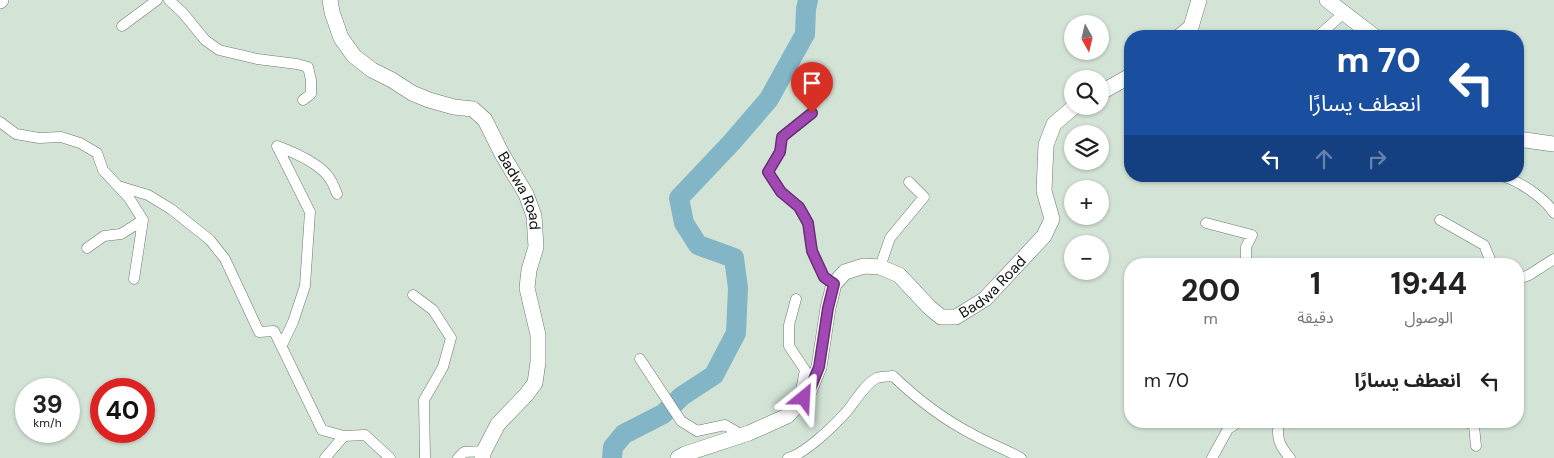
<!DOCTYPE html>
<html lang="ar">
<head>
<meta charset="utf-8">
<style>
  :root { --surface:#fff; --page:#f2f2f2; --text:#222; --muted:#767676 }
  body { margin:0; font-family:"DM Sans","Noto Sans Arabic",sans-serif; background:var(--page); color:var(--text); direction:rtl; height:100vh; display:flex; flex-direction:column; font-size:19px; white-space:nowrap }
  * { box-sizing:border-box; margin:0 }
  p { font-size:16px; color:var(--muted) }
  .icon { flex:none; width:28px; height:28px; fill:none; stroke:currentColor; stroke-width:2; stroke-linecap:round; stroke-linejoin:round }
  .map { position:relative; flex:1; overflow:hidden; direction:ltr }
  .sheet { position:absolute; left:1124px; top:258px; width:400px; height:170px; display:flex; flex-direction:column; background:var(--surface); border-radius:20px; box-shadow:0 1px 4px #0004; direction:rtl }
  .sheet>* { flex:none }
  .banner { position:absolute; left:1124px; top:30px; width:400px; height:152px; border-radius:20px; box-shadow:0 1px 4px #0004; direction:rtl; background:#1a4fa0; color:#fff; overflow:hidden }
  .needle { width:32px; rotate:172deg }
  .fabs { position:absolute; left:1064px; top:15px; display:grid; gap:10px }
  .fabs a { display:grid; place-items:center; width:45px; height:45px; border-radius:50%; background:var(--surface); box-shadow:0 1px 4px #0004; font-size:25px }
  .speed { position:absolute; left:15px; top:378px; display:flex; gap:10px; font-size:25px; font-weight:700; text-align:center }
  .speed>* { display:grid; place-content:center; width:65px; height:65px; border-radius:50%; background:var(--surface); box-shadow:0 1px 4px #0004; line-height:1 }
  .speed small { font-size:12px; font-weight:400 }
  .speed .limit { border:8px solid #d22; background:#fff; color:#111 }
  .pin { position:absolute; display:grid; place-items:center; width:42px; height:42px; color:#fff; margin:-51px -21px; border-radius:50% 50% 50% 0; rotate:-45deg; box-shadow:0 0 5px #0007 }
  .pin .icon { rotate:45deg }
  .me { position:absolute; width:55px; margin:-28px; rotate:27deg; stroke-linejoin:round; filter:drop-shadow(0 0 4px #0008) }
  .turn { display:flex; align-items:center; gap:18px; height:105px; padding:0 20px; font-size:22px }
  .turn .icon { width:65px; height:65px; stroke-width:2.5 }
  .turn b { display:block; font-size:35px; line-height:42px }
  .lanes { display:flex; align-items:center; height:48px; padding:0 20px; background:#0003; justify-content:center; gap:25px; direction:ltr }
  .lanes .off { opacity:.35 }
  .eta { display:flex; justify-content:space-evenly; align-items:center; height:85px; text-align:center }
  .eta b { font-size:30px; font-weight:700; line-height:35px }
  ul { padding:0; list-style:none }
  li { display:flex; align-items:center; gap:15px; height:75px; padding:0 20px }
  li div { flex:1 }
  li b { display:block; font-size:19px }
  li em { font-style:normal }
  .map>svg:first-child { display:block }
</style>
</head>
<body>
<div class="map">
<svg width="1554" height="458" viewBox="0 0 1554 458">
  <rect width="100%" height="100%" fill="#d3e4d7"/>
  <g fill="none" stroke-linecap="round" stroke-linejoin="round">
    <!-- river -->
    <path stroke="#82b5c5" stroke-width="20" d="M612 458 613 447 624 434 663 414 682 396 714 375 736 333 738 288 734 258 698 245 684 223 679 198 732 142 769 99 805 34 806 9 808 0"/>
    <defs>
      <path id="street" d="M169 0 183 13 205 40 219 50 257 59 297 64 308 67 311 80V94L303 100
        M122 26 157 0
        M1318 36 1344 13
        M812 113 782 137 780 151 768 172 781 191 799 207 808 223 812 251 824 277 834 284
        M0 122 16 134 39 138 61 137 80 143 97 153 103 170 129 198 143 220 134 279
        M1501 176C1518 180 1545 198 1554 213
        M118 186 148 195 171 209 210 240 225 259 259 332 274 331 322 430 344 436 365 435 390 458
        M1440 220 1484 245 1492 264
        M1206 223 1252 235 1246 247V264
        M87 248 104 236 121 234 143 220
        M880 267 890 238 924 197 909 182
        M1518 279 1529 275 1554 259
        M413 295 433 310 451 338 443 367 424 400 425 458
        M796 299 789 325V346L805 370 802 385 804 398
        M282 345 293 322 305 286 310 212 277 146C293 152 321 164 330 179 333 183 335 189 337 194
        M640 359 681 421 697 431 725 425 742 435
        M1279 421C1276 438 1279 445 1290 458
        M1466 421 1474 426 1476 446
        M325 458 344 436
        M458 458 464 452 484 451
        M788 458C805 454 836 424 848 410 855 401 867 382 877 378 881 376 888 377 893 376 917 399 943 419 972 434 988 443 1005 449 1021 458
        M1212 458 1228 429 1240 421"/>
      <g id="secondary">
        <path id="s1" d="M330 0 332 12 341 38 354 56 372 70 392 80 412 93 429 100 454 107 473 109 485 120 502 154 526 194 534 216 536 247 529 270 527 288 538 335V362L535 383 526 395 498 424 484 451 482 458"/>
        <path d="M1327 0 1374 36"/>
        <path d="M0 1 1 0"/>
        <path d="M1180 36 1191 27 1199 0"/>
        <path d="M1100 93 1130 76"/>
        <path d="M1518 139 1554 144"/>
        <path id="s2" d="M678 458 685 454 749 433 787 416 808 394 819 367 828 308 834 284 845 272 864 266 880 267 899 275 929 307 941 317H956L985 299 1044 236 1052 219 1044 191 1046 145 1054 124 1075 106"/>
      </g>
    </defs>
    <!-- street casing -->
    <use href="#street" stroke="#6a796e" stroke-width="11"/>
    <!-- secondary casing -->
    <use href="#secondary" stroke="#6a796e" stroke-width="16"/>
    <!-- street -->
    <use href="#street" stroke="#fff" stroke-width="10"/>
    <!-- secondary -->
    <use href="#secondary" stroke="#fff" stroke-width="15"/>
  </g>
  <g fill="none" stroke-linecap="round" stroke-linejoin="round">
    <defs>
      <path id="route" d="M804 398 808 394 819 367 828 308 834 284 824 277 812 251 808 223 799 207 781 192 768 172 780 152 782 137 812 113"/>
    </defs>
    <!-- route casing -->
    <use href="#route" stroke="#692f75" stroke-width="12"/>
    <!-- route -->
    <use href="#route" stroke="#a248b4" stroke-width="9"/>
  </g>
  <g text-anchor="middle" dominant-baseline="central" stroke-width="5" stroke-linejoin="round" paint-order="stroke">
    <!-- street labels -->
    <g font-size="15" fill="#0d130f" stroke="#e0f1e4">
      <text stroke="none"><textPath href="#s1" startOffset="290">Badwa Road</textPath></text>
      <text stroke="none"><textPath href="#s2" startOffset="456">Badwa Road</textPath></text>
    </g>
  </g>
</svg>
<div class="fabs">
<a><svg class="needle" viewBox="-14 -14 28 28"><path d="M0-13l5 13h-10z" fill="#e53935"/><path d="M0 13l5-13h-10z" fill="#767676"/></svg></a>
<a><svg class="icon" aria-label="search" viewBox="0 0 24 24"><circle cx="10" cy="10" r="6"/><path d="M15 15l6 6"/></svg></a>
<a><svg class="icon" aria-label="layers" viewBox="0 0 24 24"><path d="M12 4l9 5-9 5-9-5zM3 14l9 5 9-5"/></svg></a>
<a>+</a>
<a>−</a>
</div>
<div class="speed"><div>39<small>km/h</small></div><div class="limit">40</div></div>
<div class="pin" style="left:812px;top:113px;background:#d93025"><svg class="icon" aria-label="arrive" viewBox="0 0 24 24"><path d="M6 21V4h12l-3 4 3 4H6"/></svg></div>
<svg class="me" style="left:804px;top:398px" viewBox="-20 -20 40 40"><path d="M0-17L14 15 0 8-14 15z" fill="#a248b4" stroke="#fff" stroke-width="4"/></svg>
<div class="banner">
<div class="turn"><svg class="icon" aria-label="left" viewBox="0 0 24 24"><path d="M17 20v-9H6M10 6l-5 5 5 5"/></svg><div><b>70 m</b>انعطف يسارًا</div></div>
<div class="lanes"><svg class="icon" aria-label="left" viewBox="0 0 24 24"><path d="M17 20v-9H6M10 6l-5 5 5 5"/></svg><svg class="icon off" aria-label="ahead" viewBox="0 0 24 24"><path d="M12 20V5M6 11l6-6 6 6"/></svg><svg class="icon off" aria-label="right" viewBox="0 0 24 24"><path d="M7 20v-9h11M14 6l5 5-5 5"/></svg></div>
</div>
<section class="sheet">
<div class="eta">
<div><b>19:44</b><p>الوصول</p></div>
<div><b>1</b><p>دقيقة</p></div>
<div><b>200</b><p>m</p></div>
</div>
<ul>
<li><svg class="icon" aria-label="left" viewBox="0 0 24 24"><path d="M17 20v-9H6M10 6l-5 5 5 5"/></svg><div><b>انعطف يسارًا</b></div><em>70 m</em></li>
</ul>
</section>
</div>
</body>
</html>
